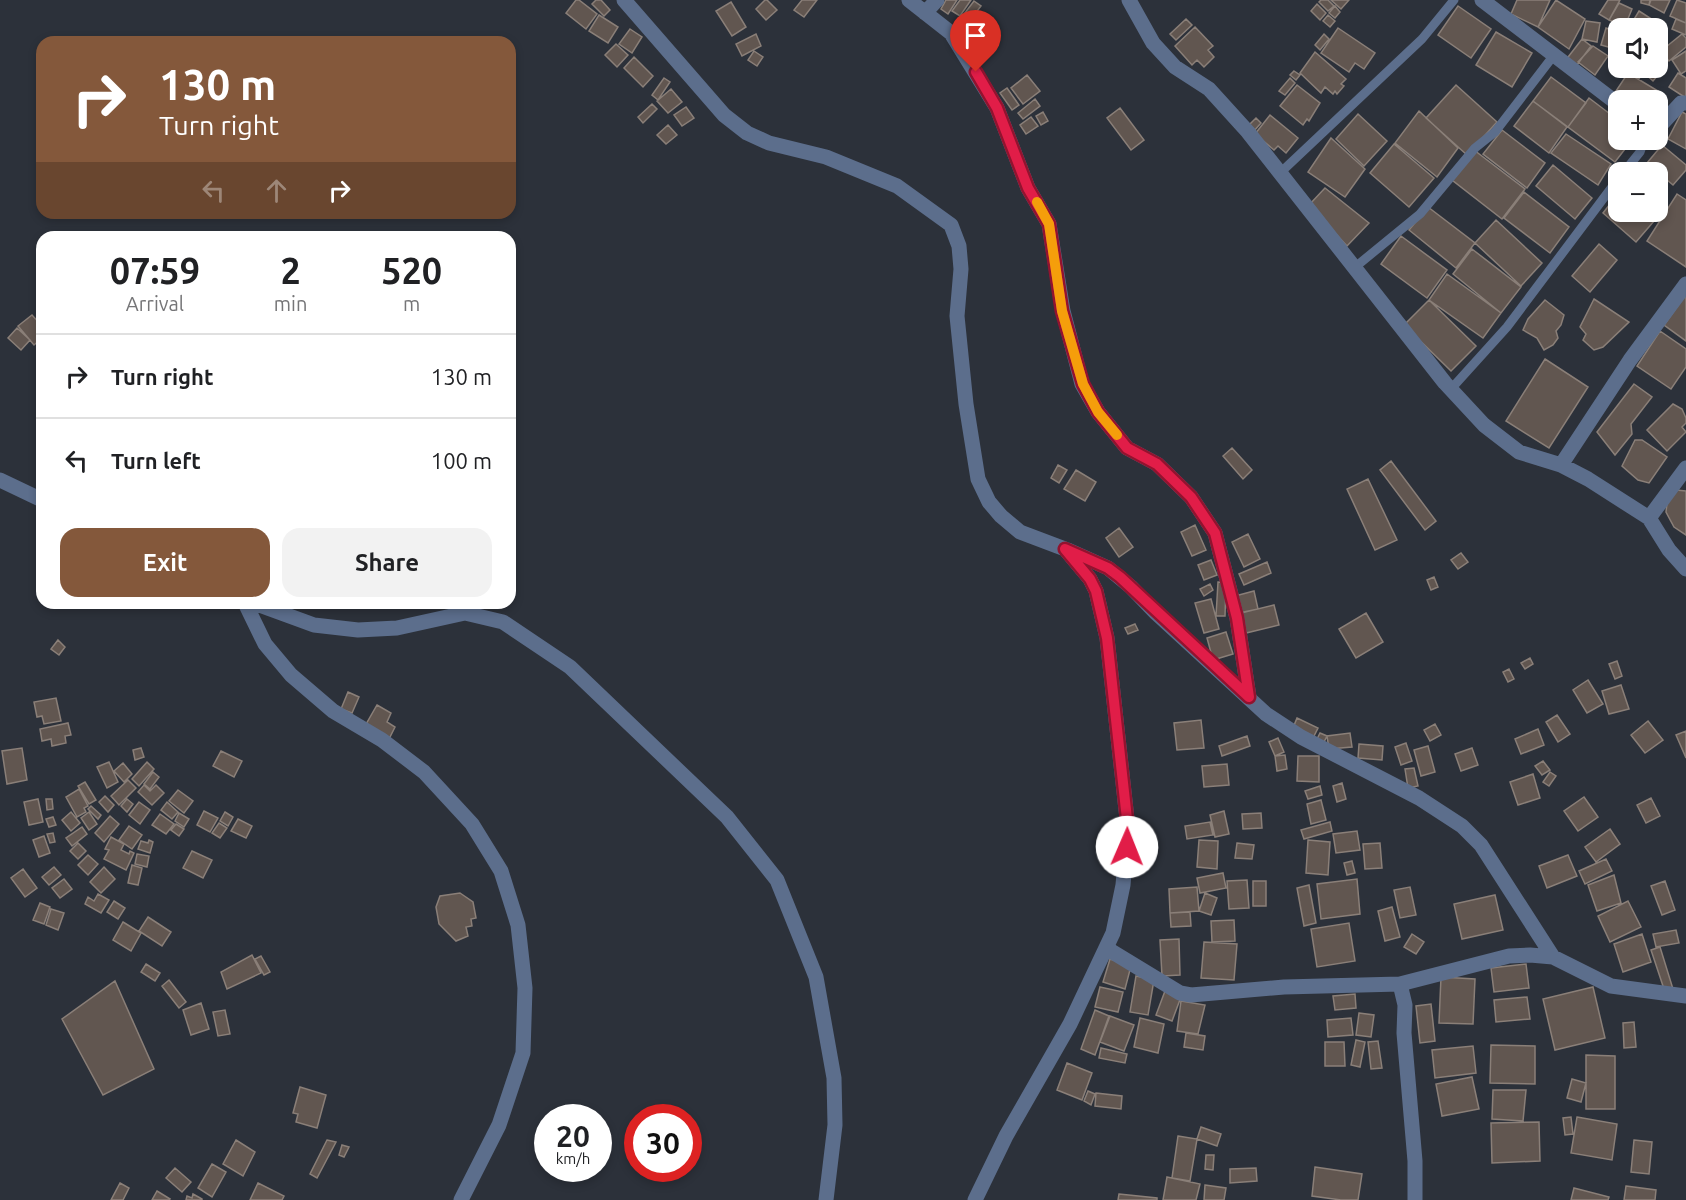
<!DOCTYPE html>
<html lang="en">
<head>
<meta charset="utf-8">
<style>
  :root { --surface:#fff; --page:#f2f2f2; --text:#202124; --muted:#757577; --line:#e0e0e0; --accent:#84583b }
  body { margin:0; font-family:Ubuntu,sans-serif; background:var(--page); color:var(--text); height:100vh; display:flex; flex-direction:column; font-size:22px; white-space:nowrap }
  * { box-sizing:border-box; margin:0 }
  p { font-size:20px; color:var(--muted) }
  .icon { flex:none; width:33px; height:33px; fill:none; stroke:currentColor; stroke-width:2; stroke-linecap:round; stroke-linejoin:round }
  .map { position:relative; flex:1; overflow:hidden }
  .details { position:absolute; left:36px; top:231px; width:480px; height:378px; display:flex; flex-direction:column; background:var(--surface); border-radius:18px; box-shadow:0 3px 9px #0003 }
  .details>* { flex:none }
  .banner { position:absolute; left:36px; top:36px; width:480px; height:183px; border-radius:18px; box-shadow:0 3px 9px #0003; background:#84583b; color:#fff; overflow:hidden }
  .fabs { position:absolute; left:1608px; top:18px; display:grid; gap:12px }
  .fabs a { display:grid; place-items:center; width:60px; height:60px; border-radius:12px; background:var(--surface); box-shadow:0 3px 9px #0003; font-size:30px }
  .speed { position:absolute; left:534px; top:1104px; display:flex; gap:12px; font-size:30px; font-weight:700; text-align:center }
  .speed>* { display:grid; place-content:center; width:78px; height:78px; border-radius:50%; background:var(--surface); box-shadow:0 3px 9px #0003; line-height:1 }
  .speed small { font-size:15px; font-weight:400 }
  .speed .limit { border:9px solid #d22; background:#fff; color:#111 }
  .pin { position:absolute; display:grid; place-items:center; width:51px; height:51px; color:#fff; margin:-62px -26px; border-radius:50% 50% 50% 0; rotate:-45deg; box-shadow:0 0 6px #0007 }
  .pin .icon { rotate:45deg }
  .me { position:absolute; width:66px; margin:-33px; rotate:1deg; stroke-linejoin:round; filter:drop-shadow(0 0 4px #0008) }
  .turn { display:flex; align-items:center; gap:21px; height:126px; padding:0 24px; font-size:27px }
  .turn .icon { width:78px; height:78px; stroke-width:2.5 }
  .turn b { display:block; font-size:42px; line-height:51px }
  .lanes { display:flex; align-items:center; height:57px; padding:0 24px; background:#0003; justify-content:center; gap:30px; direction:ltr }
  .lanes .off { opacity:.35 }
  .eta { display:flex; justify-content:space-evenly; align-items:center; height:102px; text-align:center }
  .eta b { font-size:36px; font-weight:700; line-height:42px }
  .cta { display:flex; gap:12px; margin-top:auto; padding:12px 24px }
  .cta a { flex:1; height:69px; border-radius:18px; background:var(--accent); color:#fff; font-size:24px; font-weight:700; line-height:69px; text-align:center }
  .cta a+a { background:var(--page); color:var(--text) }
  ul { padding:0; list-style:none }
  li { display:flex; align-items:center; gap:18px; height:84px; padding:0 24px; border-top:2px solid var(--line) }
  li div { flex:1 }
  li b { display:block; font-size:22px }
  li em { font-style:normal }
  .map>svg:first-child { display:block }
</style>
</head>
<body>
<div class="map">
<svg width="1686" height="1200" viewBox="0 0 1686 1200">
  <rect width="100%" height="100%" fill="#2c313a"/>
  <!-- building -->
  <path fill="#615650" stroke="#8a7f78" stroke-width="1.5" d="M576 0H579L597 14 586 29 566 13Z
    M596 0H601L610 10 604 16 592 4Z
    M765 0H767L777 10 766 20 756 9Z
    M802 0H817L804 17 794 10Z
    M946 0H957L948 14 941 9Z
    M960 0H971L960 16 952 11Z
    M1321 0H1328L1334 6 1328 11 1319 2Z
    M1331 0H1349L1341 9Z
    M1517 0H1550L1538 27 1511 14Z
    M1556 0 1585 19 1569 49 1538 27Z
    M1608 0H1620L1609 20 1599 14Z
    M1641 0H1650L1649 5 1641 3Z
    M1651 0H1670L1664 13 1649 5Z
    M1677 0 1686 3V23L1670 16Z
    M974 1 981 6 968 23 961 18Z
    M731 2 746 27 732 36 716 11Z
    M1619 3 1632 9 1625 26 1609 20Z
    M1317 4 1326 13 1320 20 1311 11Z
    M1335 6 1340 12 1335 18 1329 13Z
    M1458 6 1491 29 1471 58 1438 35Z
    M1639 11 1664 27 1658 37V28H1645L1633 21Z
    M599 15 618 27 608 43 589 31Z
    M1328 15 1335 21 1330 27 1323 21Z
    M1186 19 1192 25 1176 40 1170 34Z
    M1676 19 1686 23V35L1672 29Z
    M1586 21 1600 23 1597 42 1582 39Z
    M1195 27 1213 46 1208 50 1214 57 1204 67 1197 60 1192 65 1175 46Z
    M1338 28 1375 53 1364 69 1355 63 1349 72 1321 53Z
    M1606 28 1617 32 1612 48 1601 45Z
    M630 29 642 37 632 53 619 44Z
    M1496 32 1532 53 1512 87 1476 65Z
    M756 34 761 46 742 56 736 44Z
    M1324 34 1329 39 1320 50 1315 45Z
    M1682 34 1686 38V47L1669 61 1661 51Z
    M1582 39 1591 46 1574 69 1565 61Z
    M616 44 628 55 617 67 605 55Z
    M1593 46 1608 56 1595 75 1578 62Z
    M1618 47V68H1624L1623 70 1611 65Z
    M754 51 763 57 757 66 748 60Z
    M1686 51V71L1681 74 1672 60Z
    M1315 52 1346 79 1341 84 1344 86 1337 94 1335 91 1333 94 1325 87 1321 93 1300 73Z
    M634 57 653 76 643 87 624 68Z
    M1658 61 1665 67 1653 81 1643 72 1646 68H1658Z
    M1624 68H1645L1639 79 1623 70Z
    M1294 71 1300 75 1296 80 1290 75Z
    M1628 73 1658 91 1652 100H1624L1614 94Z
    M1678 73 1686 78V98L1669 87Z
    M1027 75 1040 91 1023 104 1011 88Z
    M1551 77 1586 103 1568 127 1533 101Z
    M664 78 670 82 658 100 652 95Z
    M1290 78 1295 83 1285 95 1279 91Z
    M1297 85 1320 103 1309 121 1307 119 1303 125 1280 106Z
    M1456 85 1497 122 1467 155 1426 118Z
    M1007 88 1019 105 1012 110 1000 93Z
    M671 89 682 102 668 113 657 101Z
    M1589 98 1618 120V140H1632L1615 162 1568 127Z
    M1035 99 1040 106 1023 119 1018 113Z
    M1533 101 1567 127 1549 153 1514 126Z
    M652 104 657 109 643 123 638 117Z
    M686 107 694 118 682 126 674 115Z
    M1120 108 1144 140 1131 150 1107 118Z
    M1419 111 1458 148 1437 177 1395 143Z
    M1043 112 1048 121 1041 125 1036 116Z
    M1682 112 1686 114V149L1668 139Z
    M1358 114 1387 141 1364 166 1336 139Z
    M1270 115 1298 138 1286 153 1278 146 1274 150 1255 134Z
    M1031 117 1038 126 1026 134 1020 125Z
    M1256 118 1261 123 1254 131 1248 126Z
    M668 125 677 135 666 144 657 135Z
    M1502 130 1545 163 1527 188 1483 154Z
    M1566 134 1611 164 1598 185 1551 153Z
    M1331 138 1365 169 1345 197 1308 172Z
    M1394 144 1434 178 1409 207 1370 173Z
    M1662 145 1686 165V170L1673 185 1647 163Z
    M1474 150 1525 189 1502 219 1452 180Z
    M1553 165 1592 198 1575 219 1536 186Z
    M1658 182 1664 185 1658 198Z
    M1325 188 1369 223 1347 246 1309 205Z
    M1524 192 1569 227 1550 253 1504 218Z
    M1618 194V212H1642L1654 221 1636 242 1603 213Z
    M1677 194 1686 200V267L1647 241Z
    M1428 207 1475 243 1456 268 1409 230Z
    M1496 220 1542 263 1521 286 1475 243Z
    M1401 236 1447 270 1427 298 1381 264Z
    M1599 244 1617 260 1590 292 1572 276Z
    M1472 249 1521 287 1501 313 1453 274Z
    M1447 274 1501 313 1483 338 1429 300Z
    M1686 294V341L1664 325Z
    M1594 299 1629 322 1603 347 1594 350 1583 340 1586 334 1580 327Z
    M1429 300 1476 346 1451 371 1404 325Z
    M1545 300 1564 315 1561 325 1556 331 1558 338 1553 345 1544 350 1537 338 1523 330 1528 319Z
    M32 315 42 326V338L34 345 18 326Z
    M17 328 30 340 21 350 8 338Z
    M1660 331 1686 349V367L1671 389 1637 366Z
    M1545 359 1588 387 1549 448 1506 421Z
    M1634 384 1652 397 1631 424 1632 434 1615 455 1597 432Z
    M1673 404 1682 409 1686 418V423L1682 427 1686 432 1667 451 1647 430Z
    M1635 440H1642L1667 457 1649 483 1638 480 1622 466Z
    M1232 448 1252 470 1243 479 1223 456Z
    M1391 461 1436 521 1425 530 1380 470Z
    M1058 465 1067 470 1059 483 1051 478Z
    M1076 470 1096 482 1085 501 1064 489Z
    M1368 479 1397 540 1375 550 1347 489Z
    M1676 490 1686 491V535L1674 527 1666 512 1667 503Z
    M1195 525 1206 550 1192 556 1181 532Z
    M1119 528 1133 547 1119 557 1106 538Z
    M1248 534 1260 559 1244 567 1232 542Z
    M1461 553 1468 562 1458 569 1451 560Z
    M1211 560 1217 575 1204 580 1198 565Z
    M1267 562 1271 573 1244 585 1239 574Z
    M1434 577 1438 587 1431 590 1427 580Z
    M1218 582 1226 583 1225 616H1216Z
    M1210 584 1213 590 1204 596 1200 589Z
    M1254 591 1258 609 1239 613 1235 596Z
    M1211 599 1219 629 1204 633 1195 603Z
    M1274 605 1279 625 1246 633 1241 613Z
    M1366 613 1383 642 1356 658 1339 629Z
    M1135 624 1138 630 1128 634 1125 628Z
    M1226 632 1233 654 1213 660 1207 638Z
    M58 640 65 647 59 655 51 649Z
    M1530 658 1533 664 1525 669 1521 663Z
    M1617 661 1622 676 1615 679 1609 664Z
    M1509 669 1514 679 1508 682 1503 672Z
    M1588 680 1603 704 1587 713 1573 690Z
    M1621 685 1629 709 1609 714 1602 691Z
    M348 692 359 697 352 713 341 709Z
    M56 698 61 721 44 724 42 716 37 717 34 702Z
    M377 705 391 713 387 722 395 727 389 739 365 726Z
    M1557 715 1570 734 1558 742 1546 722Z
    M1297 718 1318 728 1313 738 1293 728Z
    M1201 720 1204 748 1177 750 1174 723Z
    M1648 721 1663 740 1645 753 1631 735Z
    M68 723 71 735 65 736 66 743 52 746 51 739 42 741 40 729Z
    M1435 724 1441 735 1430 741 1424 730Z
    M1538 729 1544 745 1521 754 1515 739Z
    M1686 731V758L1676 735Z
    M1320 733 1327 736 1323 744 1316 741Z
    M1350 733 1352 747 1329 749 1327 736Z
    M1247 736 1250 746 1222 756 1219 746Z
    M1278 738 1284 752 1275 756 1269 742Z
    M1406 743 1412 761 1401 765 1395 747Z
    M1359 744 1383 746 1382 760 1358 758Z
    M1428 746 1435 772 1421 776 1414 750Z
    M22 748 27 780 7 784 2 751Z
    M141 748 144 757 135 760 133 750Z
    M1472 748 1478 765 1461 771 1455 754Z
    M221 751 242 761 234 777 213 766Z
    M1285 755 1287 769 1277 771 1275 756Z
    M1298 756H1319V782L1297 781Z
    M1543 761 1550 770 1542 775 1535 766Z
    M109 762 118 782 107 788 97 767Z
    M147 762 154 769 139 786 132 779Z
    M123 763 132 774 124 782 114 771Z
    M1227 764 1229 785 1204 787 1202 766Z
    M1414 768 1418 786 1408 788 1405 769Z
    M153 772 159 777 150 789 144 784Z
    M1550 772 1556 776 1549 786 1543 782Z
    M1533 774 1540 798 1518 805 1510 782Z
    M128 780 136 788 119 805 111 796Z
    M85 782 96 800 89 804 78 786Z
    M1342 783 1346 799 1337 802 1333 786Z
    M144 785 150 791 156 785 164 793 152 805 138 792Z
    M1320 786 1322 795 1308 799 1305 791Z
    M79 789 88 806 84 808 86 812 77 817 66 797Z
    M178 790 193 801 184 813 169 801Z
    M105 796 114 805 108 812 99 802Z
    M1584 797 1598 817 1578 831 1564 811Z
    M1651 798 1660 816 1646 823 1637 805Z
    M38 799 43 822 29 825 24 802Z
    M46 799H52L53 809 47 810Z
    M127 799 133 804 127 812 121 806Z
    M1321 800 1326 820 1311 824 1307 804Z
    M139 802 150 810 140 824 129 815Z
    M167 802 178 812 172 819 161 810Z
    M91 806 101 815 98 819 88 809Z
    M204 811 218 818 210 832 197 825Z
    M1224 811 1229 834 1215 837 1210 815Z
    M71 812 80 823 71 831 62 820Z
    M89 812 97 824 89 830 81 818Z
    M225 812 233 817 228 826 220 821Z
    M179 813 189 819 184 827 175 821Z
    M1261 813 1262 828 1243 829 1242 814Z
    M160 814 174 824 166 834 152 825Z
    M110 816 119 824 104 842 95 833Z
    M53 817 56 825 49 827 46 819Z
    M238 819 252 826 246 838 231 831Z
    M1210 822 1213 835 1187 839 1185 826Z
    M1330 822 1332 831 1304 839 1301 830Z
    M219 823 227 828 220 838 212 833Z
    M176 824 184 829 179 836 171 830Z
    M129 826 142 835 132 849 119 840Z
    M82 827 87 834 72 846 66 838Z
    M1610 829 1620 844 1596 862 1585 847Z
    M1357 831 1360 850 1336 853 1333 834Z
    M53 833 55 842 50 843 47 834Z
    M44 836 50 853 39 857 33 840Z
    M111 837 124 844 121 850 129 854 130 851 134 853 126 870 104 859 109 850 105 849Z
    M149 840 153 842 150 853 138 849 141 841 148 843Z
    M1199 840 1218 841 1217 869 1197 867Z
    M1308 840 1330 842 1328 875 1306 873Z
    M78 843 86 851 78 859 70 851Z
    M1237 843 1254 845 1252 859 1235 858Z
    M1380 843 1382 868 1365 869 1363 844Z
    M192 851 212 860 203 878 183 868Z
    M137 854 149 856 147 867 135 864Z
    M88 855 98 864 88 875 78 865Z
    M1568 855 1577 876 1547 888 1539 866Z
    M1606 859 1612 871 1585 884 1579 871Z
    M1352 861 1355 873 1347 875 1344 863Z
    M132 865 142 868 138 885 128 883Z
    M54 867 61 875 49 885 42 877Z
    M104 867 115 879 101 893 90 882Z
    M23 869 37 888 25 897 11 878Z
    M1223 873 1226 888 1200 893 1197 878Z
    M1614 875 1621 903 1597 911 1588 885Z
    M64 879 72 889 60 898 52 888Z
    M1357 879 1360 914 1321 919 1317 884Z
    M1247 880 1249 908 1229 909 1227 881Z
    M1253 881H1266V906H1253Z
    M1665 881 1675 910 1662 915 1651 886Z
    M1309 885 1316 923 1304 926 1297 888Z
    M1197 887 1199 911 1170 913 1169 889Z
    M1410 887 1416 915 1400 918 1394 890Z
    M460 893 473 902 476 918 471 919 472 926 466 927 468 936 456 941 439 924 436 907 440 896Z
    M1205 893 1217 898 1211 915 1199 911Z
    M98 894 109 900 101 913 85 904 88 897 94 901Z
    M1495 895 1503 930 1462 939 1454 904Z
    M114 901 125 908 118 919 107 912Z
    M1628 901 1641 927 1610 942 1598 916Z
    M40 903 50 907 44 924 33 920Z
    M1392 907 1400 937 1385 941 1378 911Z
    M51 909 64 913 58 930 46 925Z
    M1190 912 1191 926 1171 927 1170 913Z
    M148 917 171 932 162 946 139 931Z
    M1234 920 1235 941 1212 942 1211 921Z
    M123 922 141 933 131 951 113 940Z
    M1349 923 1355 961 1317 967 1311 929Z
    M1676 930 1679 943 1656 947 1653 934Z
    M1412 934 1424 942 1416 954 1404 947Z
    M1642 934 1651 962 1623 972 1614 944Z
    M1179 939 1180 975 1162 976 1160 940Z
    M1204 942 1237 944 1234 980 1201 978Z
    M1660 947 1673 989 1665 992 1651 950Z
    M252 955 261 973 227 989 221 972Z
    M261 956 270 972 264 975 255 959Z
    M1110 959 1131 966 1125 989 1103 982Z
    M146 964 160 973 155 981 141 972Z
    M1526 964 1529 988 1494 992 1491 968Z
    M1136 976 1154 980 1148 1015 1130 1012Z
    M1441 977 1475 979 1473 1024 1439 1023Z
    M169 980 186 1002 179 1008 162 986Z
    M115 981 154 1069 103 1095 62 1019Z
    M1100 987 1123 992 1118 1012 1095 1007Z
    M1593 987 1605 1038 1555 1050 1543 999Z
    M1165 991 1181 997 1172 1021 1156 1015Z
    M1355 994 1356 1008 1335 1010 1333 996Z
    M1527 997 1530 1019 1496 1022 1494 1000Z
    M1181 1001 1205 1005 1198 1034 1177 1031Z
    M201 1003 209 1029 191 1035 183 1010Z
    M1431 1004 1435 1041 1420 1043 1416 1006Z
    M225 1010 230 1034 218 1036 213 1012Z
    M1095 1010 1109 1016 1095 1055 1081 1049Z
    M1359 1013 1374 1015 1371 1037 1356 1035Z
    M1110 1016 1134 1025 1124 1051 1100 1042Z
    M1140 1018 1164 1024 1158 1053 1134 1047Z
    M1351 1018 1353 1035 1328 1037 1327 1020Z
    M1634 1022 1636 1047 1624 1048 1623 1023Z
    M1186 1033 1205 1036 1203 1050 1184 1047Z
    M1356 1040 1365 1042 1360 1067 1351 1065Z
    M1378 1041 1382 1068 1371 1069 1368 1042Z
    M1325 1042H1344L1345 1066H1325Z
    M1491 1045 1535 1046V1084L1490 1083Z
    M1473 1046 1476 1073 1435 1078 1432 1050Z
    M1101 1048 1127 1054 1125 1063 1099 1058Z
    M1586 1055 1615 1056V1109H1586Z
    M1067 1063 1092 1073 1082 1100 1057 1090Z
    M1472 1077 1479 1109 1442 1116 1436 1084Z
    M1572 1079 1586 1083 1581 1102 1567 1098Z
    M300 1087 326 1095 317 1128 296 1122 298 1114 293 1113Z
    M1493 1090H1526L1523 1121 1492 1119Z
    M1088 1091 1095 1094 1091 1105 1084 1101Z
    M1096 1093 1122 1096 1121 1109 1095 1106Z
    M1571 1117 1573 1134 1565 1135 1563 1118Z
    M1577 1117 1617 1124 1612 1160 1571 1153Z
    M1539 1122 1540 1161 1492 1163 1491 1123Z
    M1201 1127 1221 1134 1217 1146 1197 1139Z
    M1178 1136 1197 1139 1190 1181 1172 1178Z
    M236 1140 255 1152 243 1176 223 1164Z
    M327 1140 336 1142 317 1178 310 1174Z
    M1634 1140 1652 1142 1649 1174 1631 1172Z
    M342 1145 349 1147 344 1157 339 1155Z
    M1206 1155H1214L1213 1170 1205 1169Z
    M212 1164 226 1172 212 1197 198 1188Z
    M1315 1167 1362 1174 1358 1200H1341L1312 1196Z
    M175 1168 191 1182 182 1192 166 1178Z
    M1256 1168 1257 1181 1230 1183V1169Z
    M1167 1177 1200 1184 1196 1200H1163Z
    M120 1183 129 1188 123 1200H111Z
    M258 1183 284 1196 282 1200H250Z
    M1205 1185 1226 1188 1224 1200H1204Z
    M1626 1186 1656 1190 1655 1200H1624Z
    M1574 1188 1609 1197 1608 1200H1571Z
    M157 1191 170 1199 169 1200H152Z
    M193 1194 202 1199V1200H186L187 1196 192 1198Z
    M1119 1194 1157 1198V1200H1118Z"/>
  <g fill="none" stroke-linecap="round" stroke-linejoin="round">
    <!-- lane -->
    <path stroke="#5c6e8c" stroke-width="9" d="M1624 172 1640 152 1644 140
      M1280 173 1422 39 1454 0
      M1354 268 1420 214 1475 148 1495 132 1554 55
      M1451 389 1507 327 1618 179"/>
    <!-- street -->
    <path stroke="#5c6e8c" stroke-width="15" d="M624 0 724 115 747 133 769 143 826 157 897 186 951 225 959 246 961 269 957 316 966 404 978 479 989 502 1001 516 1020 532 1065 549 1090 579 1096 591 1107 638 1128 828 1123 885 1113 933 1070 1024 1006 1136 975 1200
      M909 0 951 33 997 108 1028 188 1049 224 1063 311 1082 384 1098 412 1127 448 1157 464 1191 497 1215 533 1237 618 1249 697
      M1129 0 1153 43 1175 67 1209 89 1248 132 1445 383 1484 425 1519 452 1561 465 1588 479 1649 518 1669 550 1686 569
      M1482 0 1618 104
      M925 13 937 0
      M1658 128 1681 103H1686
      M1561 465 1630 360 1686 284
      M0 480 42 500
      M1649 518 1686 468
      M1068 550 1108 568 1131 587 1156 613 1266 714 1301 737 1419 798 1462 826 1481 845 1553 957
      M245 603 265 644 291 675 333 711 382 740 424 772 472 824 501 871 518 925 525 988 523 1053 499 1125 461 1200
      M254 603 314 625 358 630 397 628 465 613 503 622 570 667 727 817 777 880 816 977 834 1078 835 1125 826 1200
      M1106 948 1180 993 1191 995 1284 987 1400 984
      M1415 1200V1161L1404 1033 1405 1005 1400 984 1509 956 1530 955 1553 957 1611 986 1686 996"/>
  </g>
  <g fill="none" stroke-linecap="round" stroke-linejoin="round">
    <defs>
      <path id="route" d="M976 72 997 108 1028 188 1049 224 1062 311 1083 384 1098 412 1127 448 1157 464 1191 497 1215 533 1237 618 1249 697 1120 577 1108 568 1065 549 1090 579 1096 591 1107 638 1128 828 1127 847"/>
    </defs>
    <!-- route casing -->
    <use href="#route" stroke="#92132f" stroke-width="15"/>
    <!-- route -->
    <use href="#route" stroke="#e11d48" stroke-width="10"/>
    <!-- slow -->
    <path stroke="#f59e0b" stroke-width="10" d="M1037 202 1049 224 1062 311 1083 384 1098 412 1117 435"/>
  </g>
</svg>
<div class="fabs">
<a><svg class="icon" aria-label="sound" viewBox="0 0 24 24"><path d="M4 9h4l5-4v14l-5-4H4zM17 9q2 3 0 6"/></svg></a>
<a>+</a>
<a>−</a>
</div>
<div class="speed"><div>20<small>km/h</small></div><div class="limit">30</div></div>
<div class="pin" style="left:976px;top:72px;background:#d93025"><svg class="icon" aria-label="arrive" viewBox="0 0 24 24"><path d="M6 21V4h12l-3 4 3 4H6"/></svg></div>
<svg class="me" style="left:1127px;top:847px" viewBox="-20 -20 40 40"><circle r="19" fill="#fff"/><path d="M0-13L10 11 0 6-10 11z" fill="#e11d48"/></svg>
<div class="banner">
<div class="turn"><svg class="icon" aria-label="right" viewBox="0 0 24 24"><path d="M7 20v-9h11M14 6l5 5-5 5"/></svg><div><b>130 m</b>Turn right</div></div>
<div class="lanes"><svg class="icon off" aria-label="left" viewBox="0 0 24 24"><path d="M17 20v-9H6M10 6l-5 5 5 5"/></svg><svg class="icon off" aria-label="ahead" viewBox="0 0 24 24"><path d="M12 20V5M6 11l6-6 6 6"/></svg><svg class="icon" aria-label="right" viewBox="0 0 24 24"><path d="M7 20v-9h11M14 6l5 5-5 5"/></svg></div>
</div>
<section class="details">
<div class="eta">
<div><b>07:59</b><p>Arrival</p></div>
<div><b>2</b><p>min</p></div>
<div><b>520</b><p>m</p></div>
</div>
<ul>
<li><svg class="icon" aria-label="right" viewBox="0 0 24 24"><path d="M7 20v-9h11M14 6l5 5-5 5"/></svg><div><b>Turn right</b></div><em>130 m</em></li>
<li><svg class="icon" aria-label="left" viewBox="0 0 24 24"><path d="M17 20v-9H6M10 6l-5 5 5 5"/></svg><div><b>Turn left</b></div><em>100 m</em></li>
</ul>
<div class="cta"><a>Exit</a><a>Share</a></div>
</section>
</div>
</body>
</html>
